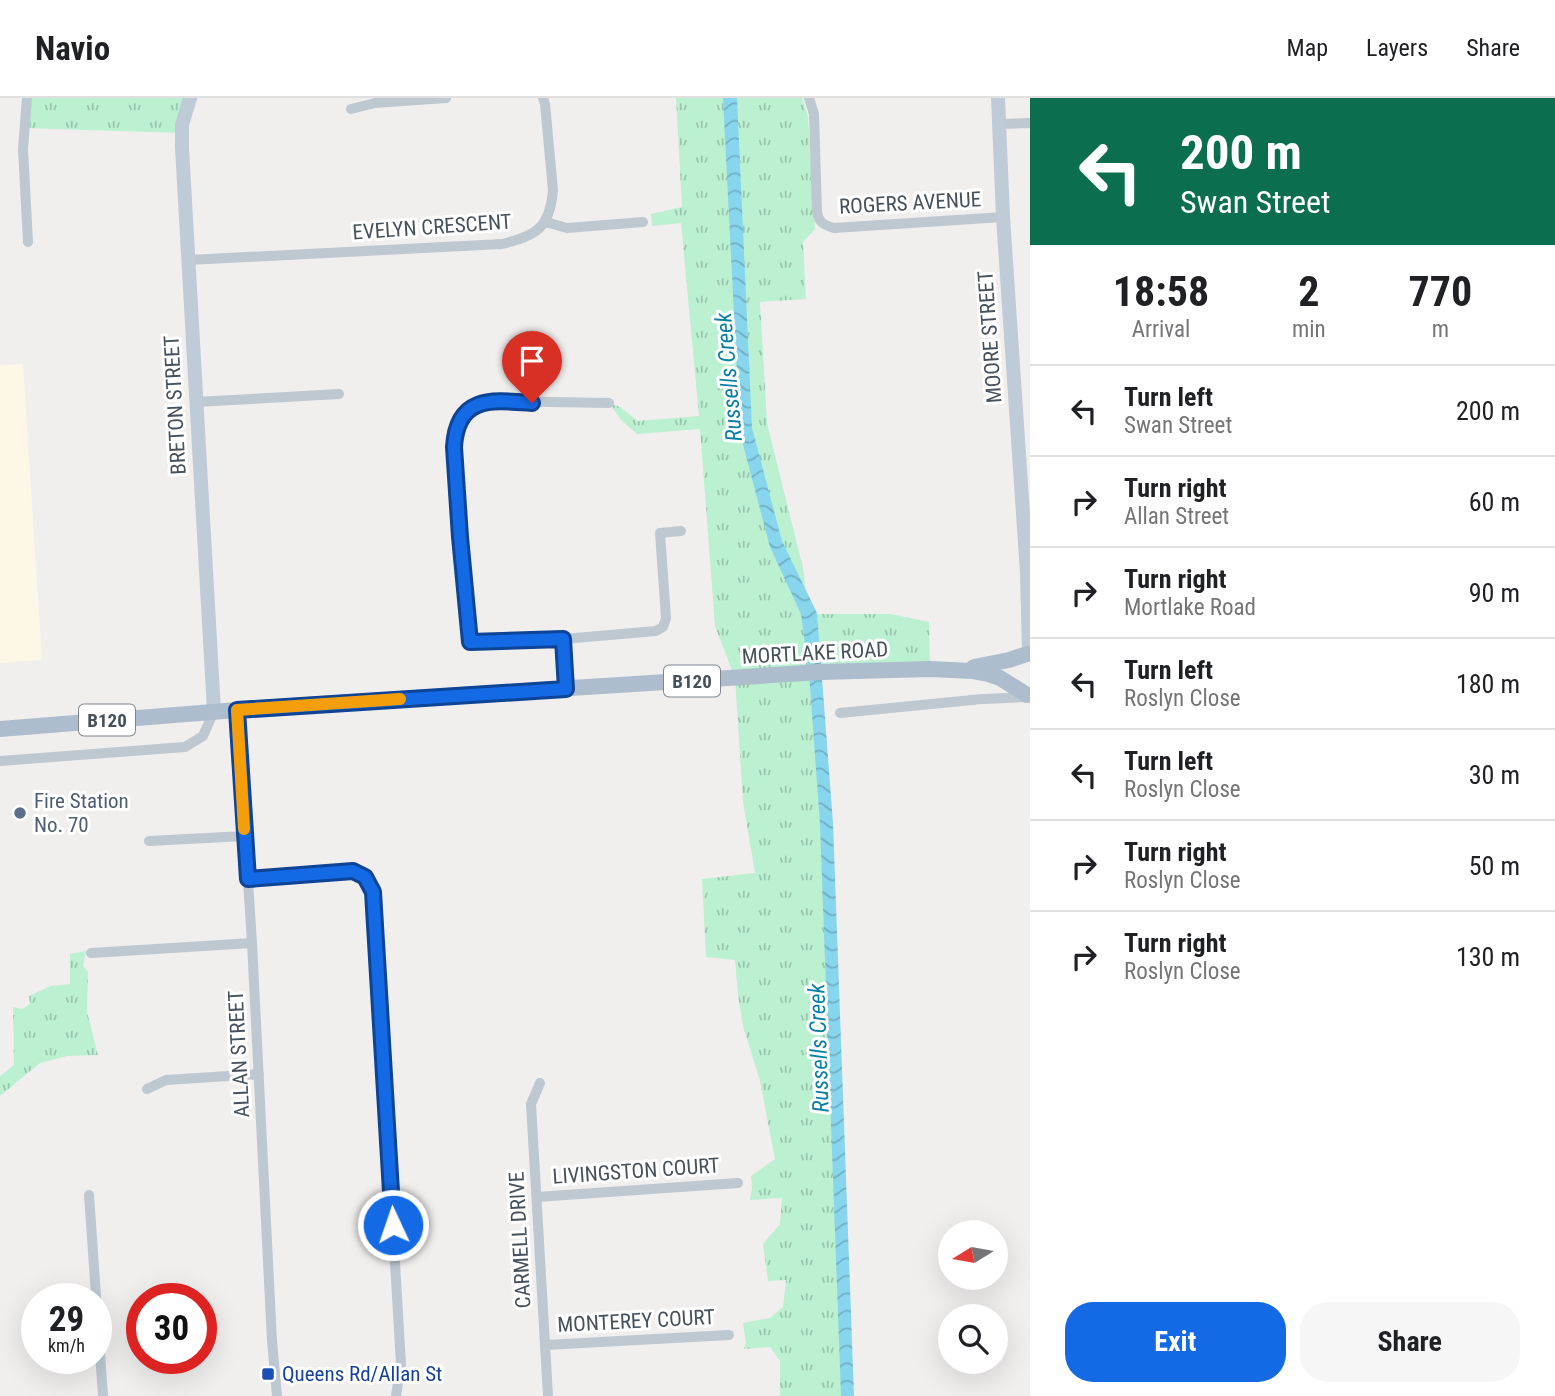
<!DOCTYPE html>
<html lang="en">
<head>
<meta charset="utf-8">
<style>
  :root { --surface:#fff; --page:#f6f6f6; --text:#202124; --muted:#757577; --line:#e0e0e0; --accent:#1469e5 }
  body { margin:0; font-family:"Roboto Condensed",sans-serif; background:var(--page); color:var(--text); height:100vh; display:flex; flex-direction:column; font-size:26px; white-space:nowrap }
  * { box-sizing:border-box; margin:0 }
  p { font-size:23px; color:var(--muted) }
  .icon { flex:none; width:38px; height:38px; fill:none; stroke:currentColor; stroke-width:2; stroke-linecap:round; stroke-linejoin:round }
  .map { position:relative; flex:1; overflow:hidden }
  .details { display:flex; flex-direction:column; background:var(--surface); width:525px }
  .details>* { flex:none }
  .hud { background:#0b6e4f; color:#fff; overflow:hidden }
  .needle { width:46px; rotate:259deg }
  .controls { position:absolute; left:938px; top:1122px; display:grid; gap:14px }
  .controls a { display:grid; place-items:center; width:70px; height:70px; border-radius:50%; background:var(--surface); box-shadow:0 7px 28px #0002; font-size:35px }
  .speed { position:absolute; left:21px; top:1185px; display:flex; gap:14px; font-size:35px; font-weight:700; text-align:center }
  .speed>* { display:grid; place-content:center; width:91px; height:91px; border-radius:50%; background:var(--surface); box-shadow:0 7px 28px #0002; line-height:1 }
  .speed small { font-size:18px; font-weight:400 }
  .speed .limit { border:10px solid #d22; background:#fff; color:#111 }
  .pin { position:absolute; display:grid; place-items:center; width:60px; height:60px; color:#fff; margin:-72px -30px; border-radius:50% 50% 50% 0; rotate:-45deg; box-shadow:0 0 7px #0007 }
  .pin .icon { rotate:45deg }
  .me { position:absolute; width:77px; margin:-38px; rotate:357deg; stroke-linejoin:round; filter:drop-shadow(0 0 5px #0008) }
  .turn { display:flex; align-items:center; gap:24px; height:147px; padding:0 35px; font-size:32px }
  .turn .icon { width:91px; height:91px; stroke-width:2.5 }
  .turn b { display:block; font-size:49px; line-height:60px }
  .eta { display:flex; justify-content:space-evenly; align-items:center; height:119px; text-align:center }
  .eta b { font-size:42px; font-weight:700; line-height:49px }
  .primary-button { display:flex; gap:14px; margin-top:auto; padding:14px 35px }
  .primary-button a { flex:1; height:80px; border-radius:28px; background:var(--accent); color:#fff; font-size:28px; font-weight:700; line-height:80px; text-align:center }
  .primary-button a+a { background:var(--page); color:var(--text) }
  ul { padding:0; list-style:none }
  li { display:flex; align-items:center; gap:21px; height:91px; padding:0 35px; border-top:2px solid var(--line) }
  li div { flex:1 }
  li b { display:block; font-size:26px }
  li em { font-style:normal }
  header { display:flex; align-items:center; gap:42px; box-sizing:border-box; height:98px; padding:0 35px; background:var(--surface); border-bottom:2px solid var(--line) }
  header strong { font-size:33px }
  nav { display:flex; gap:38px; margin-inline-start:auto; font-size:24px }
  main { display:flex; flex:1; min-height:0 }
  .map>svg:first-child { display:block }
</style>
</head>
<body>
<header>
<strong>Navio</strong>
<nav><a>Map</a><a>Layers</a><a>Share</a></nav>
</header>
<main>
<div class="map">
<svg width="1030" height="1298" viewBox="0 0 1030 1298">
  <defs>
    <pattern id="park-tufts" width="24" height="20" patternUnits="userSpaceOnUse" patternTransform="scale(1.75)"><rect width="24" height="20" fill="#bbf0d1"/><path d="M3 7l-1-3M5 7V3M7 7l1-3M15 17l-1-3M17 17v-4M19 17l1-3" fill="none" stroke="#9ac5ad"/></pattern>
    <pattern id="water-waves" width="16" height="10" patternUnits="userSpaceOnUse" patternTransform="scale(1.75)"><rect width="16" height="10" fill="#87d6ee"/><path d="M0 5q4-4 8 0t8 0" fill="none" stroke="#70b0c4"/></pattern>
  </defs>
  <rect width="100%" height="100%" fill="#f1eeee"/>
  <!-- commercial -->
  <path fill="#fcf7e7" d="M23 266 42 562 0 565V267Z"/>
  <!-- park -->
  <path fill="url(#park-tufts)" d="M27 0H190L182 35 24 30Z
    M676 0H802L808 19 815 131 803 144 806 201 760 204 767 325 803 470 809 516H891L929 524 930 571 816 575 849 1298H780V1263L770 1249 744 1251 746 1245 743 1225 770 1220 783 1209 786 1182 768 1183 763 1146 780 1126 782 1100 750 1102 752 1090 751 1078 775 1061 760 983 743 928 738 897 735 862 706 859 702 781 755 775 743 704 735 580 715 528 700 331 637 336 621 322 609 305 620 309 638 323 699 318 681 125 652 128 651 116 682 109Z
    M86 853 83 868 88 874 87 914 98 957 67 958 40 965 0 998V978L14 967 13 909 22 911 30 906 29 898 51 888 70 886V856Z"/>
  <!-- water -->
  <path fill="url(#water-waves)" d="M723 0H737L752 330 782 443 817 515 833 725 854 1298H841L820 726 809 575 801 516 770 449 740 335Z"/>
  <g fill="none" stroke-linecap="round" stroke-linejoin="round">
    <!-- street -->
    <path stroke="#bec8d1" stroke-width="10" d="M27 0 23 51 28 144
      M809 0 814 16 817 114C819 125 824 127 834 130L1003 119
      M351 11 375 5 446 0
      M1000 26 1030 25
      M546 124 567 130 643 124
      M189 162 502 146C537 138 550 129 553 92L545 6 543 0
      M196 304 339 296
      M609 305 486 303C462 310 456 325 454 349L460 439 470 544 563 541 656 533 663 529 666 520 660 435 681 433
      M563 541 566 591
      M237 612 252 845 272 1243 277 1298
      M840 615 982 601 1028 599
      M0 663 185 649 203 638 214 613
      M149 743 245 738
      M248 781 353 773 365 779 373 794 401 1266 396 1298
      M91 855 252 845
      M540 985 531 1006 548 1298
      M147 991 166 982 259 976
      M89 1097 103 1298
      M537 1099 738 1085
      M546 1247 729 1237"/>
    <!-- secondary -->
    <path stroke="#c0cbd8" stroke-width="14" d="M190 0 182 27V50L214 613
      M998 0 1003 119 1027 475 1029 553"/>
    <!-- primary -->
    <path stroke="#adbdce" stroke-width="16" d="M974 569 1009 562 1027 556
      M0 631 274 609 821 574 930 571 972 573 988 576 1000 580 1027 597"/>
  </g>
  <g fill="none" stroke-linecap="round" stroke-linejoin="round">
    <defs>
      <path id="route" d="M393 1127 373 794 365 779 353 773 248 781 237 612 566 591 563 541 470 544 460 439 454 349C457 297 492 302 532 305"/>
    </defs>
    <!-- route casing -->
    <use href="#route" stroke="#0d4495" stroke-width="18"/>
    <!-- route -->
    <use href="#route" stroke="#1469e5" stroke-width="12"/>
    <!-- slow -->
    <path stroke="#f59e0b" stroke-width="12" d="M244 731 237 612 400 601"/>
  </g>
  <!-- markers -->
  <circle fill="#5c6f8a" stroke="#fff" stroke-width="2.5" cx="20" cy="715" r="7"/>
  <rect fill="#1a4fb4" stroke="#fff" stroke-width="2.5" x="261" y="1269" width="14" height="14" rx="3.5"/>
  <g text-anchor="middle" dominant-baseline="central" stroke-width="6" stroke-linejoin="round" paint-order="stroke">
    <!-- shield labels -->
    <g fill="#fff" stroke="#7e858d" stroke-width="2">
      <rect x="664" y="567.5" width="56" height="31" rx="5"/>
      <rect x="79" y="606.5" width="56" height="31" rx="5"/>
    </g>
    <g font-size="19" font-weight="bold" fill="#46515c">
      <text x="692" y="583">B120</text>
      <text x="107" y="622">B120</text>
    </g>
    <!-- street labels -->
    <g font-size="21" fill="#46515c" stroke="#fff">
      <text transform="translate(910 105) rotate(-3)">ROGERS AVENUE</text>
      <text transform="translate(432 129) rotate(-4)">EVELYN CRESCENT</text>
      <text transform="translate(990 239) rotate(-94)">MOORE STREET</text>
      <text transform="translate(175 307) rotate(-93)">BRETON STREET</text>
      <text transform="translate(815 555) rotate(-3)">MORTLAKE ROAD</text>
      <text transform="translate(239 956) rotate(-93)">ALLAN STREET</text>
      <text transform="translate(636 1073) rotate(-4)">LIVINGSTON COURT</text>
      <text transform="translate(520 1142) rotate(-93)">CARMELL DRIVE</text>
      <text transform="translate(636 1223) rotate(-3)">MONTEREY COURT</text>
    </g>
    <!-- service labels -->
    <g font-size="21" fill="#4e5e75" stroke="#fff" text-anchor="start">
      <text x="34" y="703">Fire Station<tspan x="34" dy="24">No. 70</tspan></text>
    </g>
    <!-- transit labels -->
    <g font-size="21" fill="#164399" stroke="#fff" text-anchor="start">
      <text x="282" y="1276">Queens Rd/Allan St</text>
    </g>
    <!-- water labels -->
    <g font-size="23" font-style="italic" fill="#097fa5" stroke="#fff">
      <text transform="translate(729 279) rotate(-95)">Russells Creek</text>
      <text transform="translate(819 950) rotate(-92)">Russells Creek</text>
    </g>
  </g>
</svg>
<div class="controls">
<a><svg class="needle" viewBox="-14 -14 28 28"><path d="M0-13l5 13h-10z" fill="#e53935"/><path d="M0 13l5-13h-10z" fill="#757577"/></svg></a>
<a><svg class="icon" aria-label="search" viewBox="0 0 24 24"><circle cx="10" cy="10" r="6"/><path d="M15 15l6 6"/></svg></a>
</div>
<div class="speed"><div>29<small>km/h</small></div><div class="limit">30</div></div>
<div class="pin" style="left:532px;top:305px;background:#d93025"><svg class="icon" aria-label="arrive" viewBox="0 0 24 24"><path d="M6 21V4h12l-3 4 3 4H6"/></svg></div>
<svg class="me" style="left:393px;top:1127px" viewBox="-20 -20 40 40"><circle r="17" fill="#1469e5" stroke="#fff" stroke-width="3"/><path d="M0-11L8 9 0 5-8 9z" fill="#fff"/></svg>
</div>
<section class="details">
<div class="hud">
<div class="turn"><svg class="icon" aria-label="left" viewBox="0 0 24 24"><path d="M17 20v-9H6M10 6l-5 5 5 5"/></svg><div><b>200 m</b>Swan Street</div></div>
</div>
<div class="eta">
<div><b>18:58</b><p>Arrival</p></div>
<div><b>2</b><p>min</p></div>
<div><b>770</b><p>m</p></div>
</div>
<ul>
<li><svg class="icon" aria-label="left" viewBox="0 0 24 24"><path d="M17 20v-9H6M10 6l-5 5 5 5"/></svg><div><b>Turn left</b><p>Swan Street</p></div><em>200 m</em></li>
<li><svg class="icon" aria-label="right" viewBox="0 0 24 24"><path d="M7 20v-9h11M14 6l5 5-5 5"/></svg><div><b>Turn right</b><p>Allan Street</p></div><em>60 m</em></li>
<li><svg class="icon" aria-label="right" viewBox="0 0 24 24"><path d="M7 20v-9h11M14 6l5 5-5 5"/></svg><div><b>Turn right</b><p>Mortlake Road</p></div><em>90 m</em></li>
<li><svg class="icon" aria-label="left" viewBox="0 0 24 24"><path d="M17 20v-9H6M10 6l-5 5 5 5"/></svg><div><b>Turn left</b><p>Roslyn Close</p></div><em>180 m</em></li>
<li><svg class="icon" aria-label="left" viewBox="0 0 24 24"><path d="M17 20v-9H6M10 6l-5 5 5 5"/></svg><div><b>Turn left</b><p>Roslyn Close</p></div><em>30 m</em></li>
<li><svg class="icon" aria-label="right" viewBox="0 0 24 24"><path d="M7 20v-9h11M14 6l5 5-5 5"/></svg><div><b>Turn right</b><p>Roslyn Close</p></div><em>50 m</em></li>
<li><svg class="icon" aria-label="right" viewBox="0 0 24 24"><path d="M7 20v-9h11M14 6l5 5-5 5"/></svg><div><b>Turn right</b><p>Roslyn Close</p></div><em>130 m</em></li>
</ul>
<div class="primary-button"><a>Exit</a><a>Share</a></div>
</section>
</main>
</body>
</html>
